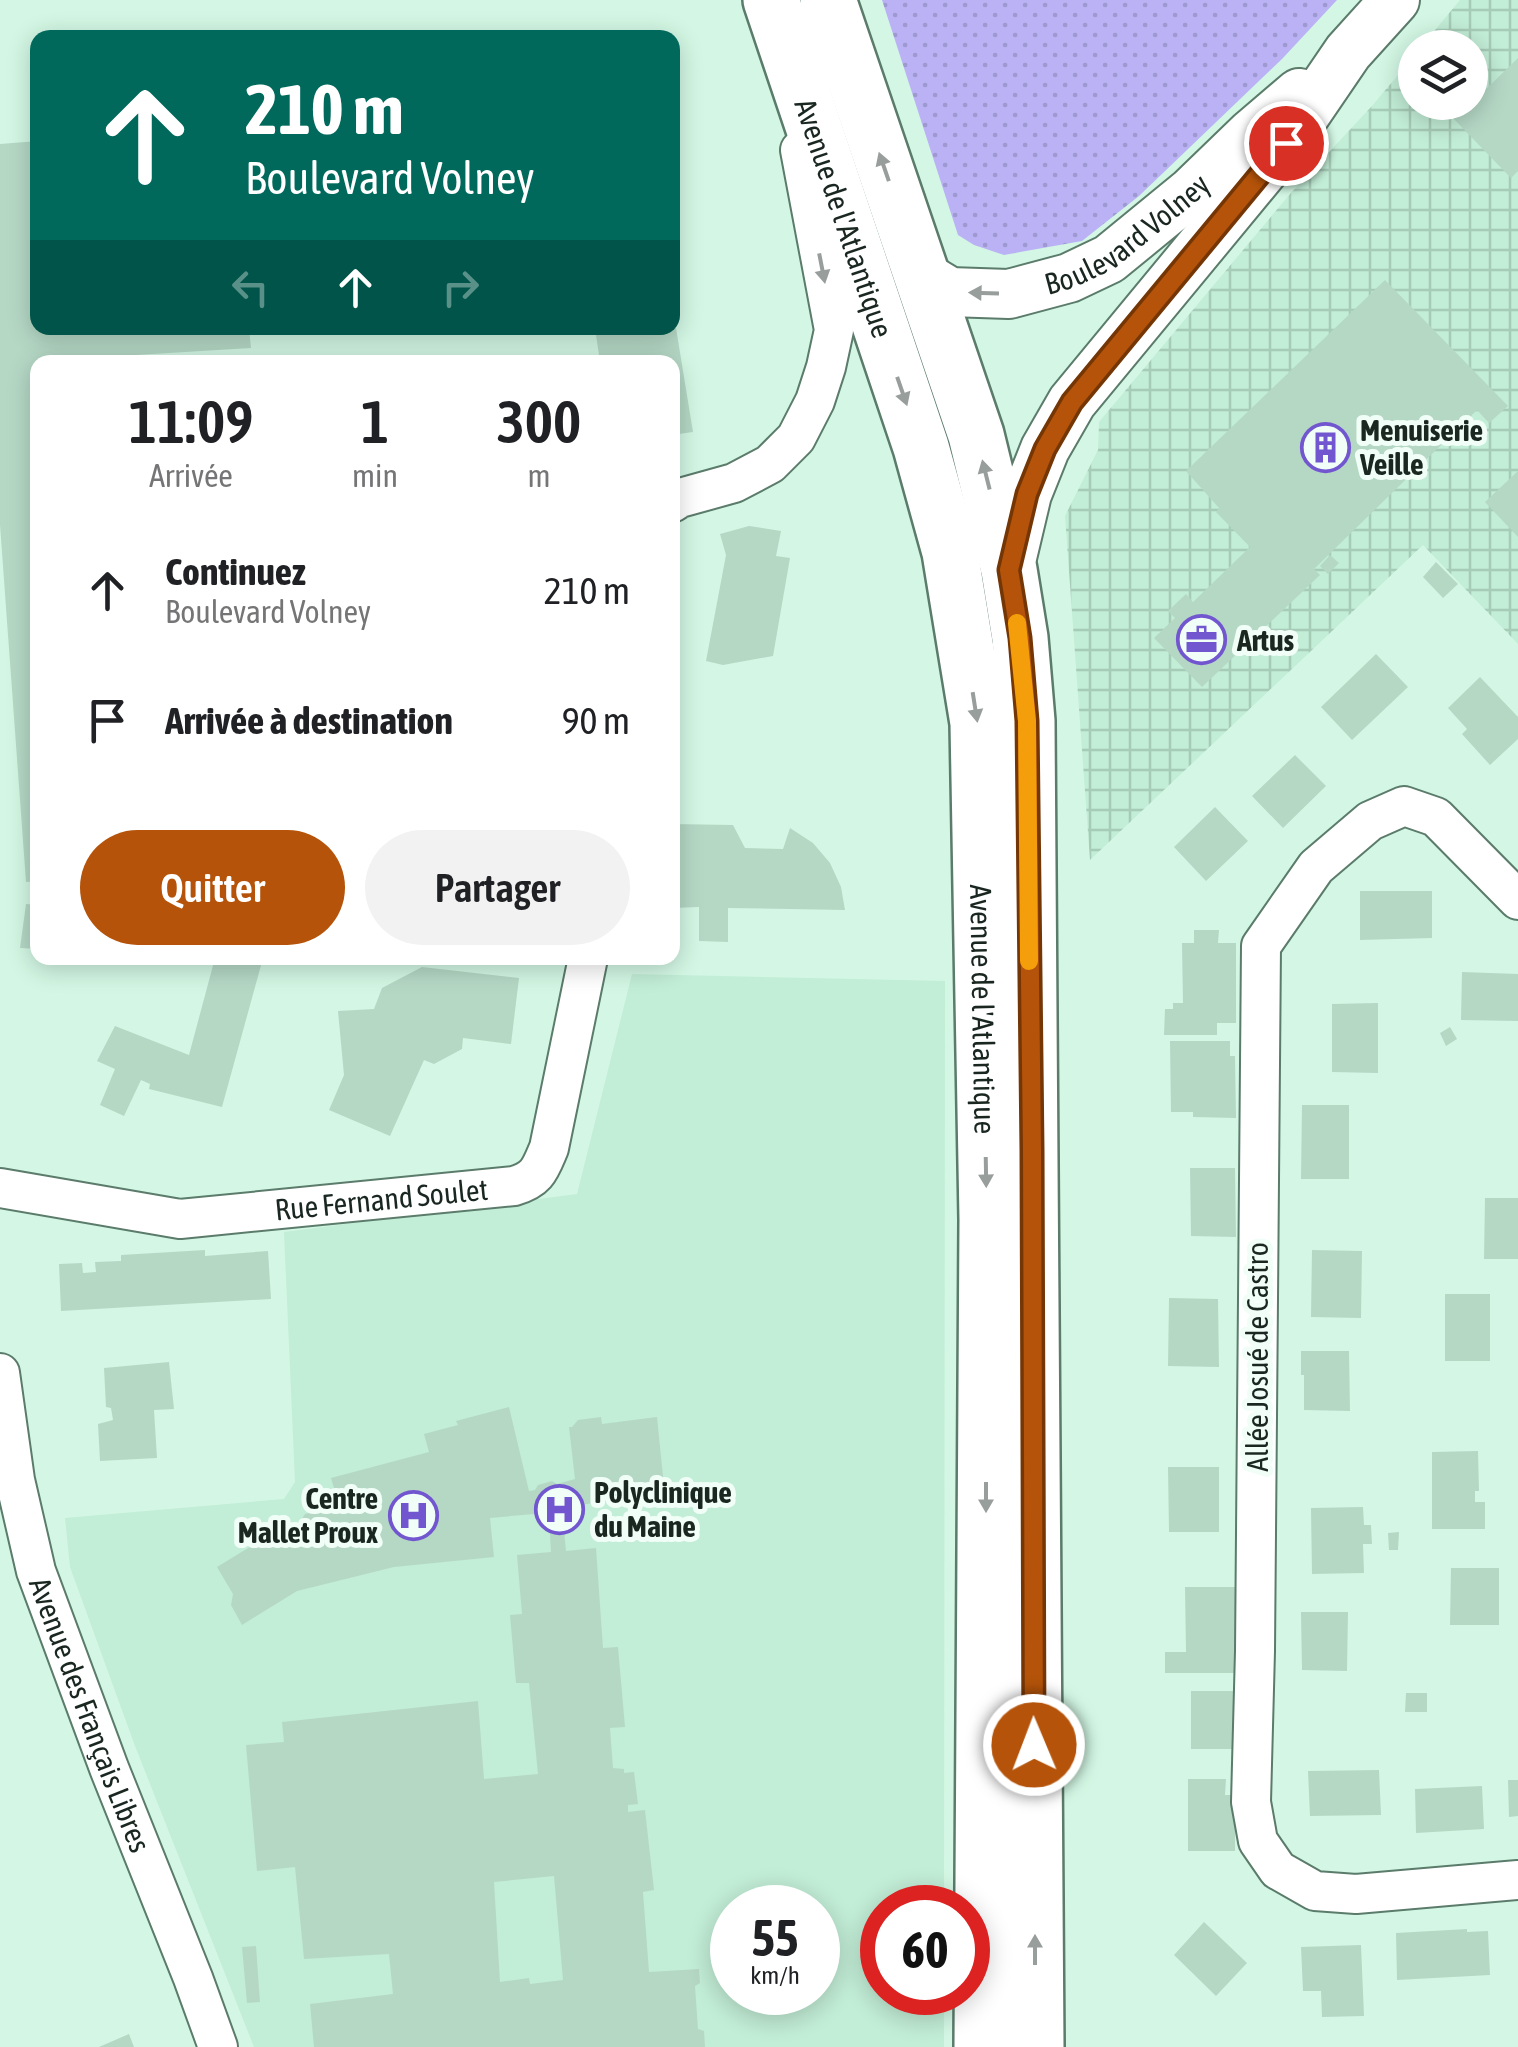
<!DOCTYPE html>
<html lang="fr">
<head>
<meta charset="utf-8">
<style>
  :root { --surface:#fff; --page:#f2f2f2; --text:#202124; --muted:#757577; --accent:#b45309 }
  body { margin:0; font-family:"Asap Condensed",sans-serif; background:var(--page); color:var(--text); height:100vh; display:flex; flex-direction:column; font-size:38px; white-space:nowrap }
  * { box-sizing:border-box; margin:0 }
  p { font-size:32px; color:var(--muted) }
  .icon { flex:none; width:55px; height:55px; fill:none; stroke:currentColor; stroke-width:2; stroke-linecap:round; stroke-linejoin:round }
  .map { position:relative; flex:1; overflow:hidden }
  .side { position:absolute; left:30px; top:355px; width:650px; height:610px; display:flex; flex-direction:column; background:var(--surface); border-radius:20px; box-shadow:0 5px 25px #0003 }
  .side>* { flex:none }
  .guide { position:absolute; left:30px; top:30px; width:650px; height:305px; border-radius:20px; box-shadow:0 5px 25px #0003; background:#00695c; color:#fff; overflow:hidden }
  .fabs { position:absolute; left:1398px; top:30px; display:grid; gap:20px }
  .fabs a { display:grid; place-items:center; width:90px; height:90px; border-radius:50%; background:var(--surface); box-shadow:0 5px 25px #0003; font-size:50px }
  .speed { position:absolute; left:710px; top:1885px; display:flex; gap:20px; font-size:50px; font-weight:700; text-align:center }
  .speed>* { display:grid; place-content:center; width:130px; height:130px; border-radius:50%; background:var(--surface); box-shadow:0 5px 25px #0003; line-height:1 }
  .speed small { font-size:25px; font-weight:400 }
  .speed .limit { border:15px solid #d22; background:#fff; color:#111 }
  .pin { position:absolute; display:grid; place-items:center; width:85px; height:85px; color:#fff; margin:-42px; border:5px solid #fff; border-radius:50%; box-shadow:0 2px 10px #0007 }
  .me { position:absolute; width:110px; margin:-55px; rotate:359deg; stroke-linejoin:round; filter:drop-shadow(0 0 8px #0008) }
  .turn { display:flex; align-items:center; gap:35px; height:210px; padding:0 50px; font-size:45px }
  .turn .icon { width:130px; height:130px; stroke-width:2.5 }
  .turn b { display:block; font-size:70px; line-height:85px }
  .lanes { display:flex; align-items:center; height:95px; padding:0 50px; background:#0003; justify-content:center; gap:50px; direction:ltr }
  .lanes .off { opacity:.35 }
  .eta { display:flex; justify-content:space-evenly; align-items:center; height:170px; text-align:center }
  .eta b { font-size:60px; font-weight:600; line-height:70px }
  .button { display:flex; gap:20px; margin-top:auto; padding:20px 50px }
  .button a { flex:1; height:115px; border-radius:60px; background:var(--accent); color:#fff; font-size:40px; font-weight:600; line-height:115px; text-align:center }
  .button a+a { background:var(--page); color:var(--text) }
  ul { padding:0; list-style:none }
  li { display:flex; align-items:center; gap:30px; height:130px; padding:0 50px }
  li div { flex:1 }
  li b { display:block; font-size:38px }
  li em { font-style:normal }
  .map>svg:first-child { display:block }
</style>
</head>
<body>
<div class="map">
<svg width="1518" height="2047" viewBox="0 0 1518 2047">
  <defs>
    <pattern id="industrial-grid" width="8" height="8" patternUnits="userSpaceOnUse" patternTransform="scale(2.5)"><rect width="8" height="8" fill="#c2edd6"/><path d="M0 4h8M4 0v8" fill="none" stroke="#a6cbb7"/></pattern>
    <pattern id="park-dots" width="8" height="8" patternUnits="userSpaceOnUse" patternTransform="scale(2.5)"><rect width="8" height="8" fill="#bab2f4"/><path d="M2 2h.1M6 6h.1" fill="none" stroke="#9f99d1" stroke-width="1.8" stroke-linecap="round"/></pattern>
  </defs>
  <rect width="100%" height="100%" fill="#d3f7e4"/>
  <!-- built -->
  <path fill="#c2edd6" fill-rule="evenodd" d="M632 974 945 981 944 1907 882 1908V1992L944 1993V2047H254L135 1746 70 1567 65 1518 284 1499 295 1482 284 1232 577 1194ZM732 1908H818V1992H732Z"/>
  <!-- industrial -->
  <path fill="url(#industrial-grid)" d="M1460 0H1518V644L1423 545 1090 860 1065 516 1098 450 1099 422 1290 194 1371 107 1415 55V102H1470V48L1421 47Z"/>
  <!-- park -->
  <path fill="url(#park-dots)" d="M882 0H1337L1282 59 1139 196 1082 241 1004 255 974 245 958 235Z"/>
  <!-- building -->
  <path fill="#b5d8c5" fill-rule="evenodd" d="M1518 58V171L1511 178 1448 113 1458 102H1470V91L1476 85 1483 92Z
    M38 141V328H249L251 348 136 355V362H38V881L26 882 0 525V144Z
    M1385 280 1508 406 1489 423 1477 410 1314 569 1320 575 1202 687 1154 638 1175 618 1168 611 1186 594 1193 602 1250 547 1216 512 1219 508 1186 471Z
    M595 328H676L693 432 672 435V362H600Z
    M1518 471V537L1485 502Z
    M749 526 781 531 776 556 790 558 773 656 723 665 706 661 726 555 720 534Z
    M1330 555 1339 563 1328 574 1320 566Z
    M1436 562 1458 584 1443 598 1423 577Z
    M1376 654 1408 687 1352 740 1321 707Z
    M1480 677 1518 717V739L1490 765 1462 734 1467 729 1448 708Z
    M1295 755 1326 786 1283 828 1252 796Z
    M1215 807 1248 841 1206 881 1174 847Z
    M672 824 733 825 745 848 783 849 790 828 813 843 830 863 841 887 845 910 728 908V942L699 941V907L672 908Z
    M1360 891H1432V938L1360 940Z
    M26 904 38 905V949L20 948Z
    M1194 930H1219L1218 943H1236V1023H1217V1035H1164L1165 1009H1173V1003H1183L1182 943H1194Z
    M215 958H263L222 1107 149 1089 150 1084 141 1080 124 1116 100 1105 115 1069 97 1061 115 1026 189 1055Z
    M422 967 519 978 511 1044 463 1038 462 1049 434 1064 424 1060 390 1136 329 1110 344 1075 338 1011 374 1009 382 988Z
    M1462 972 1518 974V1021L1461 1020Z
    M1378 1003V1073L1332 1072V1004Z
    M1450 1027 1457 1039 1446 1046 1440 1033Z
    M1170 1041H1230V1056H1235L1236 1118 1193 1117V1112H1171Z
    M1302 1105H1349V1179H1301Z
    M1190 1168H1235L1236 1237 1191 1236Z
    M1485 1198H1518V1259H1484Z
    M205 1250V1256L268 1251 271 1299 61 1311 59 1264 82 1263 83 1273 96 1272 95 1262 121 1261V1255Z
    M1312 1250 1362 1251 1361 1318 1311 1317Z
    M1445 1294H1490V1361H1445Z
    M1169 1298 1218 1299 1219 1367 1168 1366Z
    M1301 1351H1349L1350 1411 1304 1410V1375H1301Z
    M169 1362 174 1409 154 1410 157 1458 100 1461 98 1424 113 1420 111 1408 106 1407 104 1368Z
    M509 1407 529 1491 535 1490 538 1485 552 1481 557 1484 575 1479 569 1427H572L578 1420 601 1417 602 1424 657 1417 665 1496 577 1505 575 1492 560 1497 557 1501 564 1530 566 1551 596 1548 603 1648 618 1647 625 1727 610 1728 613 1768 624 1769V1773L634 1772 638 1804 628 1805V1812L645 1810 654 1890 643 1892 649 1972 699 1969 700 1983 695 1986 698 2029 704 2031 705 2047H314L310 2004 393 1994 389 1954 304 1959 295 1867 257 1871 246 1745 284 1742 282 1722 478 1701 484 1779 538 1774 529 1683H516L510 1615 522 1614 517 1555 551 1552 549 1517 545 1513 490 1518 494 1557 394 1567 297 1591 242 1625 231 1605 233 1594 217 1567 253 1545 262 1529 267 1532 296 1524 298 1525 305 1514 339 1505 331 1478 429 1452 424 1434 458 1425 456 1421ZM554 1876 563 1980 530 1984 529 1978 500 1982 494 1882Z
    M1478 1451 1479 1491H1475V1502H1485V1529H1432V1452Z
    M1168 1467H1219V1532H1169Z
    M1363 1507 1364 1525H1371L1372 1544H1363L1364 1573 1312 1574 1311 1508Z
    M1399 1532 1398 1550H1389L1388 1533Z
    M1451 1568H1499V1625H1450Z
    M1185 1587H1236V1673H1165V1652H1186Z
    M1301 1612H1348L1347 1671 1302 1670Z
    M1191 1691H1235V1749H1191Z
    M1406 1693H1427V1712H1405Z
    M1379 1770 1381 1815 1310 1816 1308 1771Z
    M1188 1779H1226L1225 1795H1235V1851H1188Z
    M1508 1780H1518V1816L1509 1817Z
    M1482 1786 1484 1829 1416 1833 1415 1789Z
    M1204 1922 1247 1963 1216 1996 1174 1955Z
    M1467 1929V1932L1488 1931 1490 1975 1397 1980 1396 1933Z
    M1361 1945 1364 2016 1322 2017 1321 1991H1303L1301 1947Z
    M256 1946 260 2002 247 2003 242 1947Z
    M129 2034 134 2047H99Z"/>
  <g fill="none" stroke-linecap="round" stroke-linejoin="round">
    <defs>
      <g id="minor">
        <path d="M672 503 680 498 734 483 770 464 796 438 815 401 826 367 834 330 800 150"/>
        <path d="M1518 900 1436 817 1404 806 1370 821 1316 867 1261 946 1255 1651 1251 1802 1258 1841 1278 1870 1315 1891 1356 1894 1518 1880"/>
        <path id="s1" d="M0 1188 180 1219 514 1186C538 1179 540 1169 549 1148L588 958"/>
        <path id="s2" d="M0 1373 15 1480 36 1571 109 1768 193 1978 218 2047"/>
      </g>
      <g id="tertiary">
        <path id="s3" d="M920 274 950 292 1009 294 1069 278 1109 259 1192 191 1251 134 1299 93"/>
        <path d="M1009 570 1027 494 1045 449 1072 402 1286 143 1348 52 1395 0"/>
      </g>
      <g id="primary">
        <path id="s4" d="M771 0 921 447 950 552 978 723 987 1220 982 2047"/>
        <path d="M828 0 976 435 1009 570 1020 638 1027 721 1036 2047"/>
      </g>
    </defs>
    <!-- minor casing -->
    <use href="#minor" stroke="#5b7b6b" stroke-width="42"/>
    <!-- tertiary casing -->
    <use href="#tertiary" stroke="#5b7b6b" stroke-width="52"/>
    <!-- primary casing -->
    <use href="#primary" stroke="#5b7b6b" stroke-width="60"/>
    <!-- minor -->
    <use href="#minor" stroke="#fff" stroke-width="38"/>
    <!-- tertiary -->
    <use href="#tertiary" stroke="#fff" stroke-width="48"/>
    <!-- primary -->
    <use href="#primary" stroke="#fff" stroke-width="55"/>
  </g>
  <!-- one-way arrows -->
  <defs><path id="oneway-solid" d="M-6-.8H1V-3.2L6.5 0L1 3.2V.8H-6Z" transform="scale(2.5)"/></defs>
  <g fill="#989e9b">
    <use href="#oneway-solid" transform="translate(884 167) rotate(-109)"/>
    <use href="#oneway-solid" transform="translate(822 268) rotate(79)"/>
    <use href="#oneway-solid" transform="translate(984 293) rotate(-178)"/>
    <use href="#oneway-solid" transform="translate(902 391) rotate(71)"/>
    <use href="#oneway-solid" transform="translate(986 475) rotate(-104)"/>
    <use href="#oneway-solid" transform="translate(975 707) rotate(81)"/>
    <use href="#oneway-solid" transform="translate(986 1172) rotate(89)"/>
    <use href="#oneway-solid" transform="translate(986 1497) rotate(90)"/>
    <use href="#oneway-solid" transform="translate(1035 1950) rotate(-90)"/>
  </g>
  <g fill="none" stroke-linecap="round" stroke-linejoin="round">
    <defs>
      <path id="route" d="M1034 1745 1032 1150 1027 721 1020 638 1009 570 1027 494 1045 449 1072 402 1286 143"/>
    </defs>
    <!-- route casing -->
    <use href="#route" stroke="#753606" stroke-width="25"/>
    <!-- route -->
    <use href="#route" stroke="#b45309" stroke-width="18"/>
    <!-- slow -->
    <path stroke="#f59e0b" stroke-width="18" d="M1017 623 1027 721 1029 961"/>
  </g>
  <!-- icons -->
  <defs>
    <symbol id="building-ring" viewBox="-11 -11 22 22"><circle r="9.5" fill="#f0fef7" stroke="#7256d0" stroke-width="1.5"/><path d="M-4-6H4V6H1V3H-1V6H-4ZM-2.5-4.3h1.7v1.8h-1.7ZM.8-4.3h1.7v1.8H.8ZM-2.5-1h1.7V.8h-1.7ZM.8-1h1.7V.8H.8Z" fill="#7256d0"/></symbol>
    <symbol id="office-ring" viewBox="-11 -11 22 22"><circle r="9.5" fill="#f0fef7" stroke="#7256d0" stroke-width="1.5"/><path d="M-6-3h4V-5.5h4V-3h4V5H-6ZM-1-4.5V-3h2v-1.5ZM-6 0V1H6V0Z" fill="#7256d0"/></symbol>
    <symbol id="hospital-ring" viewBox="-11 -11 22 22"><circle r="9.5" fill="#f0fef7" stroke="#7256d0" stroke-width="1.5"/><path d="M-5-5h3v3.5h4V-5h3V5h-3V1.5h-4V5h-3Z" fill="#7256d0"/></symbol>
  </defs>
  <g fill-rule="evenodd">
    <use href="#building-ring" x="1298" y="420" width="55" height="55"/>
    <use href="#office-ring" x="1174" y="612" width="55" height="55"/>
    <use href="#hospital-ring" x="532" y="1482" width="55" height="55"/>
    <use href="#hospital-ring" x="386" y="1488" width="55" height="55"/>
  </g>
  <g text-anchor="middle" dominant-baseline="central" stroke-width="10" stroke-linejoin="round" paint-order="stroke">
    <!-- street labels -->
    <g font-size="30" fill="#1a2721" stroke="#f0fef7">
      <text stroke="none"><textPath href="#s4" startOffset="230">Avenue de l'Atlantique</textPath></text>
      <text stroke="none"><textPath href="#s3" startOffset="228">Boulevard Volney</textPath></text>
      <text stroke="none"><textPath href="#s4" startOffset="1040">Avenue de l'Atlantique</textPath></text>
      <text stroke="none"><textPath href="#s1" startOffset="385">Rue Fernand Soulet</textPath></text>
      <text transform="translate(1257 1357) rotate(-90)">Allée Josué de Castro</text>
      <text stroke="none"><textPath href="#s2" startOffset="355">Avenue des Français Libres</textPath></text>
    </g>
    <!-- poi labels -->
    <g font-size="30" font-weight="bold" fill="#1a2721" stroke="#f0fef7" text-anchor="start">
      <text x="1360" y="430">Menuiserie<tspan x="1360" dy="34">Veille</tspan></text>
      <text x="1237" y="640">Artus</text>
      <text x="594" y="1492">Polyclinique<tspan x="594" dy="34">du Maine</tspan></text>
      <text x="378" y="1498" text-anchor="end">Centre<tspan x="378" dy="34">Mallet Proux</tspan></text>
    </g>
  </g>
</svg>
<div class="fabs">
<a><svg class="icon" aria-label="layers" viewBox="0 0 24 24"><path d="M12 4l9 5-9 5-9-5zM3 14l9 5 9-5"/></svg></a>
</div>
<div class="speed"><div>55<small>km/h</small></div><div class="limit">60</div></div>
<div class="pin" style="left:1286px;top:143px;background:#d93025"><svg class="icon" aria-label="arrive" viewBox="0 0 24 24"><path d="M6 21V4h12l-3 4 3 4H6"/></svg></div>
<svg class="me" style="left:1034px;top:1745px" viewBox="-20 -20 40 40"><circle r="17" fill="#b45309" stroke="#fff" stroke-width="3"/><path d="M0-11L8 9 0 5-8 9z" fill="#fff"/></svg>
<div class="guide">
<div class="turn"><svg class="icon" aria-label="ahead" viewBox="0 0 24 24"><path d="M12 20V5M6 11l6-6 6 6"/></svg><div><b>210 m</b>Boulevard Volney</div></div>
<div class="lanes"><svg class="icon off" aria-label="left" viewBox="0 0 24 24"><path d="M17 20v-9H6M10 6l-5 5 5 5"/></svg><svg class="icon" aria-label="ahead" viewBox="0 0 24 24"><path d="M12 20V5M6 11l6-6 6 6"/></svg><svg class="icon off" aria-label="right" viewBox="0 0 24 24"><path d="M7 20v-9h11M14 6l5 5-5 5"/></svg></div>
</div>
<section class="side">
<div class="eta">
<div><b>11:09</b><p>Arrivée</p></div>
<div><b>1</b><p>min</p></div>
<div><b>300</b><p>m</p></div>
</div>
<ul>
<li><svg class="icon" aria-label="ahead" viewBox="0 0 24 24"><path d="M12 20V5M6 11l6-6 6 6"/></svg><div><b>Continuez</b><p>Boulevard Volney</p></div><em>210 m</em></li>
<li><svg class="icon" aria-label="arrive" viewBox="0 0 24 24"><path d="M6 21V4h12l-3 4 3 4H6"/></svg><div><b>Arrivée à destination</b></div><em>90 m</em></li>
</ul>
<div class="button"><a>Quitter</a><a>Partager</a></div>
</section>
</div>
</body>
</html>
